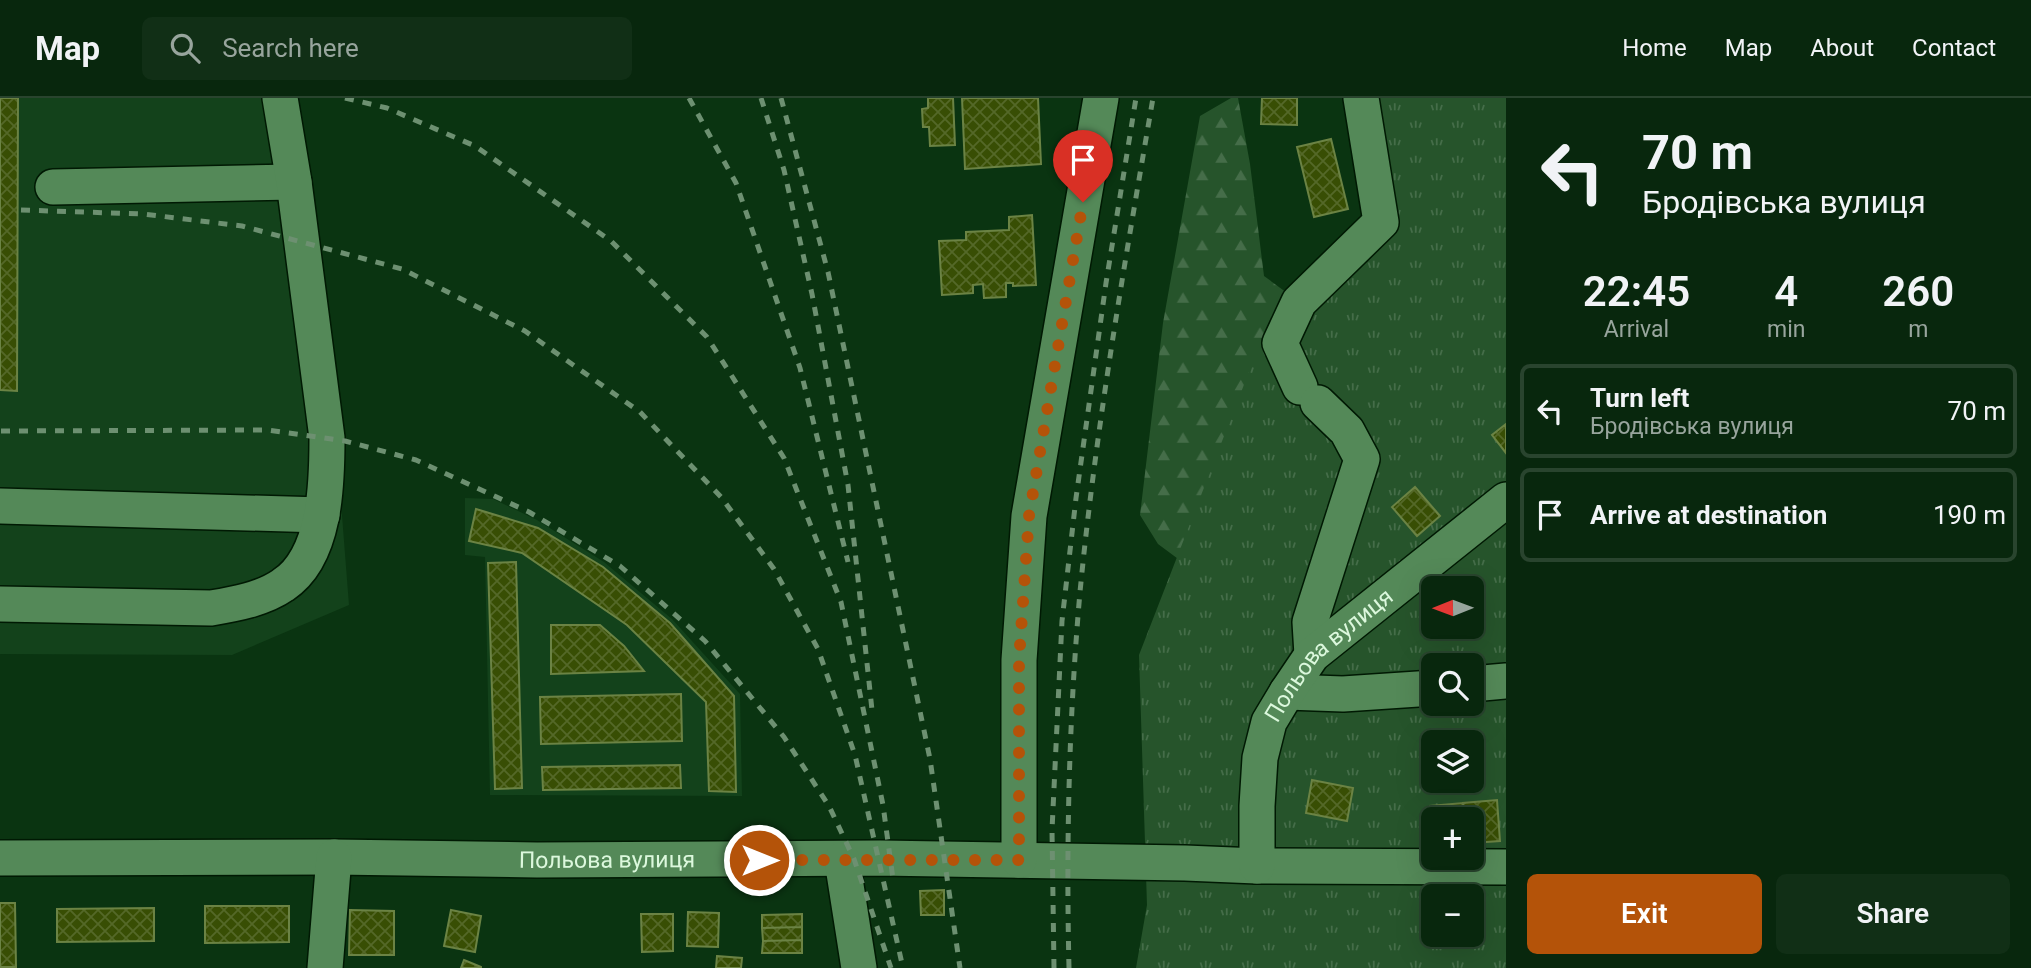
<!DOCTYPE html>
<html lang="en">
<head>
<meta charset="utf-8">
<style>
  :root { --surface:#08270d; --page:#112f16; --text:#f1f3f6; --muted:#98a59d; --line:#29442e; --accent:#b45309 }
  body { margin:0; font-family:Roboto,sans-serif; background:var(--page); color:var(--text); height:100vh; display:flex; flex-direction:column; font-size:26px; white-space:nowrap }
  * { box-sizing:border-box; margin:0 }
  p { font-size:23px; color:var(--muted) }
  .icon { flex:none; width:38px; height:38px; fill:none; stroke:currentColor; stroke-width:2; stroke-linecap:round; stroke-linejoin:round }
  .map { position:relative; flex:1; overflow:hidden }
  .drawer { display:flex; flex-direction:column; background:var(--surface); width:525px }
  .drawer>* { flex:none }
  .top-card { background:#08270d; color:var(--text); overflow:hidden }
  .needle { width:46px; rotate:269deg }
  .tools { position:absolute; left:1421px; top:478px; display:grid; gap:14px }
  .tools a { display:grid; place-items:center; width:63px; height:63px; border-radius:10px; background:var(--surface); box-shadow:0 7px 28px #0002,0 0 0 2px var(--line); font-size:35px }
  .pin { position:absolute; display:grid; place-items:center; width:60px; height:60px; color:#fff; margin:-72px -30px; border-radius:50% 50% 50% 0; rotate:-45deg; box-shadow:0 0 7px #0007 }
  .pin .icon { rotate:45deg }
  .me { position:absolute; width:77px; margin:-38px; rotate:90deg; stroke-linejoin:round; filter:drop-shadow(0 0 5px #0008) }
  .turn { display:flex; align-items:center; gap:24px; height:147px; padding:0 21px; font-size:32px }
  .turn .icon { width:91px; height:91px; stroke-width:2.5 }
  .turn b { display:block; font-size:49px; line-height:60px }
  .eta { display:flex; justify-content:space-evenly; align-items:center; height:119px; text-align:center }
  .eta b { font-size:42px; font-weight:600; line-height:49px }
  .primary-button { display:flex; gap:14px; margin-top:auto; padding:14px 21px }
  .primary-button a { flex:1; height:80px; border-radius:10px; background:var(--accent); color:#fff; font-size:28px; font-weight:600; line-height:80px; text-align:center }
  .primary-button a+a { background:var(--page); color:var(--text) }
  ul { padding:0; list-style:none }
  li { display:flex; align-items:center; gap:21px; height:94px; margin:0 14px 10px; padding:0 7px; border:4px solid var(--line); border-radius:10px }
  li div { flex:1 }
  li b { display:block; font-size:26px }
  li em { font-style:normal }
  header { display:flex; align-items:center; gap:42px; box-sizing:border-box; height:98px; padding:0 35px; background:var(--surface); border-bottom:2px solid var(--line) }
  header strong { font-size:33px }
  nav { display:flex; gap:38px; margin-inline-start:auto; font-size:24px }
  .search { width:490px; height:63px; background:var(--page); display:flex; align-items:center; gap:18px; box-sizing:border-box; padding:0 24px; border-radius:10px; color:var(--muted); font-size:26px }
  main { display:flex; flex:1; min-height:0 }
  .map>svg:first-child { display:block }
</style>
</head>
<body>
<header>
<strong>Map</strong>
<div class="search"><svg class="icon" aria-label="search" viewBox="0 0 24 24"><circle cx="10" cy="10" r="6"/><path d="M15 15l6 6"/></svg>Search here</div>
<nav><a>Home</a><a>Map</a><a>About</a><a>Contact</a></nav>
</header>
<main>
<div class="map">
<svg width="1506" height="870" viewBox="0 0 1506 870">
  <defs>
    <pattern id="forest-firs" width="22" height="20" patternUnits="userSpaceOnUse" patternTransform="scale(1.75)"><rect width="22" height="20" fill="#26542b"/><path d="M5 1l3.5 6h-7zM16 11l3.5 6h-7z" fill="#456d49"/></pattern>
    <pattern id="park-tufts" width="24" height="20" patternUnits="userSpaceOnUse" patternTransform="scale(1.75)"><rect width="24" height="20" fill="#26542b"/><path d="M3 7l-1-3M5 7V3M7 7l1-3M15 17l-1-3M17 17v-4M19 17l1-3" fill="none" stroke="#456d49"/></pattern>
    <pattern id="building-cross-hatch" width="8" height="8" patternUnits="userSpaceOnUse" patternTransform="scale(1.75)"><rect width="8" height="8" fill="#384e04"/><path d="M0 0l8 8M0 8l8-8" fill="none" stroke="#546828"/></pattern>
  </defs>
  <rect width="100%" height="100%" fill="#0a3411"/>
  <!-- built -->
  <path fill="#13421b" d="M0 0H292L323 174 349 507 232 557 0 556Z
    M465 400 493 401 537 422 604 464 672 521 740 596 742 698 490 697 485 459 465 457Z"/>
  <!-- forest -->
  <path fill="url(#forest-firs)" d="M1231 0H1238L1250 66 1264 178 1324 222 1216 489 1158 446 1140 417 1163 225 1200 18Z"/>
  <!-- park -->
  <path fill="url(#park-tufts)" fill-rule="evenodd" d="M1354 0H1506V870H1136L1147 807 1139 557 1259 248 1384 113ZM1433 490H1472V528H1433ZM1433 567H1472V606H1433ZM1433 644H1472V682H1433ZM1433 721H1472V760H1433ZM1433 798H1472V836H1433Z"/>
  <!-- building -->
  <path fill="url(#building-cross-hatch)" stroke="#6b8344" stroke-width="2" d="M0 0H18L17 293 0 292Z
    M928 0H953L955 47 930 48 929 29H923L922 11 928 10Z
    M962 0H1038L1041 66 965 71Z
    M1262 0H1297V27L1261 26Z
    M1331 41 1348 111 1314 119 1297 49Z
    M1032 117 1036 187 1013 188V185H1006V199L984 200 983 186 973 187V195L942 197 939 143 966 142V134L1009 132V119Z
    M1506 326V355L1492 337Z
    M1415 389 1440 418 1417 438 1392 409Z
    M476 411 538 430 603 469 670 525 734 598 736 694 709 693 706 604 627 527 522 455 469 443Z
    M516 464 522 690 495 691 488 465Z
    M551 527H600L624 548 644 573 551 576Z
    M681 596 682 643 541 646 540 599Z
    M680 667 681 690 543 692 542 669Z
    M1312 682 1353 690 1347 723 1306 715Z
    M1497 702 1500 743 1472 745V721H1464L1463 705Z
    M1463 705 1464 721H1433V749L1430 708Z
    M944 792V817H921L920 793Z
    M0 805H15L16 869H0Z
    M205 808H289V844L205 845Z
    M154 810V843L57 844V811Z
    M350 812 394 813V857H349Z
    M451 812 481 818 475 854 444 848Z
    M688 814 719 815 718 849 687 848Z
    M641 816H673V853L642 854Z
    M802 816V829L762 830V817Z
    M802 829V842L763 843 762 830Z
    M802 842V855H762L763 843Z
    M717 858 742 860 741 870H716Z
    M464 862 481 869V870H461Z"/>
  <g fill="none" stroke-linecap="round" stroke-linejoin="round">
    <defs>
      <g id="minor">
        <path d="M53 89 294 84"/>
        <path d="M1300 289 1280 245 1299 204 1381 124 1361 0"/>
        <path d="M0 408 322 417"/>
        <path d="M0 506 211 510C235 506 263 501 283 487 326 459 327 385 327 340L294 84 280 0"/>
        <path d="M1312 557 1310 524 1362 361 1347 333 1318 305"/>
        <path d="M1472 586 1506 583"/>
        <path d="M1287 594 1343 596 1433 590"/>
        <path id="s1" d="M0 760 334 759 537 762 880 760 1185 765 1257 768 1506 769"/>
        <path d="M842 762 859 870"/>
        <path d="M1019 762V562L1029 418 1101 0"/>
        <path id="s2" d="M1257 768V708L1260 660 1269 624 1287 594 1312 557 1506 402"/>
        <path d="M325 870 334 759"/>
      </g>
    </defs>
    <!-- minor casing -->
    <use href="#minor" stroke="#001903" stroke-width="38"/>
    <!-- minor -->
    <use href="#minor" stroke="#548958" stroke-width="35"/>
    <!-- rail -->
    <path stroke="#6d9071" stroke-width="5" stroke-dasharray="9 9" stroke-linecap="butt" d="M345 0 387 10 475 48 611 143 707 239 784 360 841 504 883 707 893 781
      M689 0 736 85 800 270 848 464
      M761 0 784 72 812 196 848 387 872 612
      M781 0 828 174 930 661 960 870
      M21 112 143 116 242 128 402 171 525 233 640 314 721 399 774 471 818 551 855 657 903 870
      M1 333 268 332 345 343 416 362 529 414 620 468 705 543 784 639 829 708 854 761 891 870
      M1054 870 1052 732 1062 523 1076 400 1106 185 1136 0
      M1069 870C1066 744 1069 619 1080 494 1096 328 1125 163 1153 0"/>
  </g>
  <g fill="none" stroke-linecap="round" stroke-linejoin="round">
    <!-- route -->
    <path stroke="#b45309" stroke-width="12" stroke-dasharray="0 21.6" d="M759 762H1019V562L1029 418 1083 104"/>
  </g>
  <g text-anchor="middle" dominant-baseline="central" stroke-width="5" stroke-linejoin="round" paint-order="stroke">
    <!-- street labels -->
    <g font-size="23" fill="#dcf8dd" stroke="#0a3411">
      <text stroke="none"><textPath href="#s2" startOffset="236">Польова вулиця</textPath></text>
      <text stroke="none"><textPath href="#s1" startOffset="607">Польова вулиця</textPath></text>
    </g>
  </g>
</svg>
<div class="tools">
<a><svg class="needle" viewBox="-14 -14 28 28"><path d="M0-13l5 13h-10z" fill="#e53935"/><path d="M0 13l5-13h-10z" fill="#98a59d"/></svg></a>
<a><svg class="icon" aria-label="search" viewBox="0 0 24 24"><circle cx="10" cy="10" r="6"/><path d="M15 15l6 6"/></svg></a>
<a><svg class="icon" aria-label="layers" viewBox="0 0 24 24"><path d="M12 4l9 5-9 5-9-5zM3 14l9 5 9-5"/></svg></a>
<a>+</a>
<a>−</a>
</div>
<div class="pin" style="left:1083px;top:104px;background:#d93025"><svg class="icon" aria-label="arrive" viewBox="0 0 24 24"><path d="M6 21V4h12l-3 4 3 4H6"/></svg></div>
<svg class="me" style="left:759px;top:762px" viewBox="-20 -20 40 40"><circle r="17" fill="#b45309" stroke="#fff" stroke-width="3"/><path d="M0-11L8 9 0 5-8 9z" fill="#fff"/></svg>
</div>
<section class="drawer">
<div class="top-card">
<div class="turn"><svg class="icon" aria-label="left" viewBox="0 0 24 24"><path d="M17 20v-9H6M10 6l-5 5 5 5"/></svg><div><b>70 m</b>Бродівська вулиця</div></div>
</div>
<div class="eta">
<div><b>22:45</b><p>Arrival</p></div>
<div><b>4</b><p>min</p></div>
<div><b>260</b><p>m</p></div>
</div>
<ul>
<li><svg class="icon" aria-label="left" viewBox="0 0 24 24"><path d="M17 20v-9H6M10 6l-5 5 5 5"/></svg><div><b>Turn left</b><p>Бродівська вулиця</p></div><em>70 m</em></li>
<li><svg class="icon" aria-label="arrive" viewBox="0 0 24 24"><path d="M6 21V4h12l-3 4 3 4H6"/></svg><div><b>Arrive at destination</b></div><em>190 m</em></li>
</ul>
<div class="primary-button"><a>Exit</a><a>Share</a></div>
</section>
</main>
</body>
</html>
